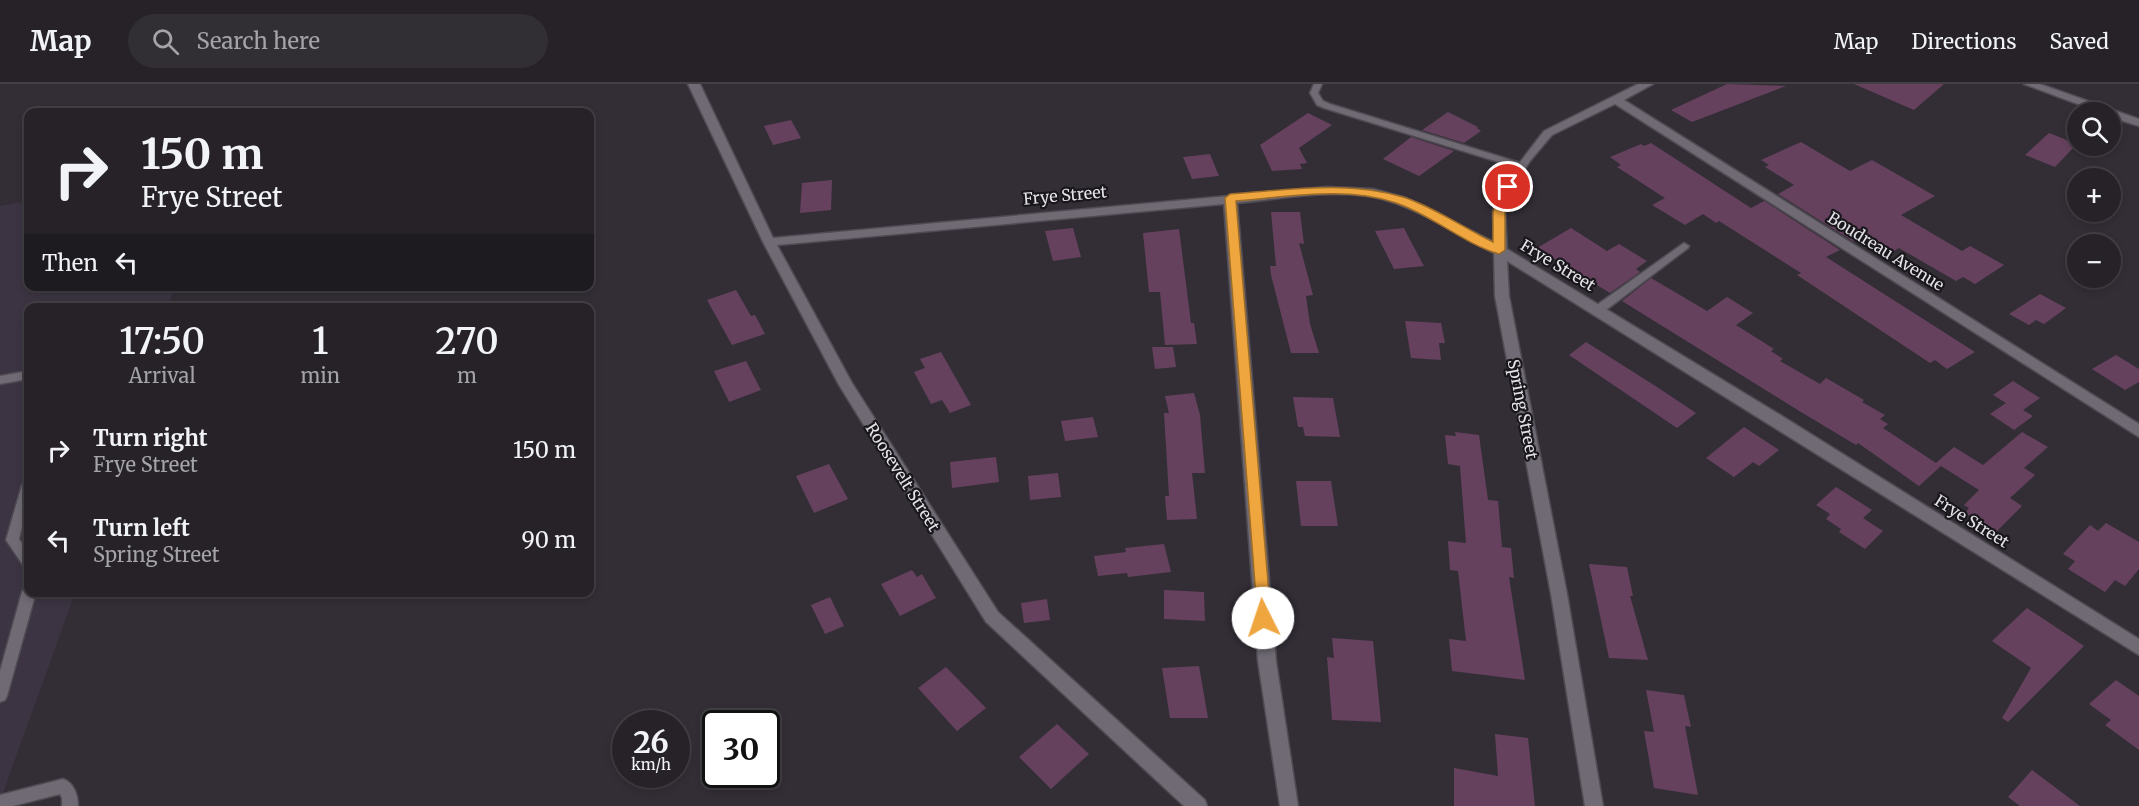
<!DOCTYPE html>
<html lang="en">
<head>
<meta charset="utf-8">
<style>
  :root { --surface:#262228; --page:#322f34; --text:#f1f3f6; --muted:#a4a4a8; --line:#423f45 }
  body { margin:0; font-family:Merriweather,serif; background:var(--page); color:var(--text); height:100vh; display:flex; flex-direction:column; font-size:22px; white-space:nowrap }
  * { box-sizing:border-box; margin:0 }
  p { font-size:20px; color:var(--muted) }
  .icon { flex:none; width:33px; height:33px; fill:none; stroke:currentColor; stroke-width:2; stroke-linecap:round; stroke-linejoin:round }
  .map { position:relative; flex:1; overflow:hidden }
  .panel { position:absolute; left:24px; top:219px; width:570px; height:294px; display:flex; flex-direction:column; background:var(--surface); border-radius:12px; box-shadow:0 3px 9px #0003,0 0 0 2px var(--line) }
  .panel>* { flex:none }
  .top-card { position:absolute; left:24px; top:24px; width:570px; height:183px; border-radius:12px; box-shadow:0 3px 9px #0003,0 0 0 2px var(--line); background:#262228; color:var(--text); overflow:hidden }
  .tools { position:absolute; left:2067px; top:18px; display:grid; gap:12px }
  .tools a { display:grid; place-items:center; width:54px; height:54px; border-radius:50%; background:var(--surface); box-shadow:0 3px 9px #0003,0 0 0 2px var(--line); font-size:30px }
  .speed { position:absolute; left:612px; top:626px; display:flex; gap:12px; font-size:30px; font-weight:700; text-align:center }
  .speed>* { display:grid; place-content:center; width:78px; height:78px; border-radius:50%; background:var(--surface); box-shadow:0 3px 9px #0003,0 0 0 2px var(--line); line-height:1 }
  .speed small { font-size:15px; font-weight:400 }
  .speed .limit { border:3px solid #111; border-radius:9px; background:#fff; color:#111 }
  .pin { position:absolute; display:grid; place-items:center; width:51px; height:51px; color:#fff; margin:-26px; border:3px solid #fff; border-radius:50%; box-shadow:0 2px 6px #0007 }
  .me { position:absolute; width:66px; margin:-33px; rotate:356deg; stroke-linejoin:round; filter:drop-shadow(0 0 4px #0008) }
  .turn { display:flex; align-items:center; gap:21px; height:126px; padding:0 18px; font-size:27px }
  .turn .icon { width:78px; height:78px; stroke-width:2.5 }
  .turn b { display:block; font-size:42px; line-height:51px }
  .then { display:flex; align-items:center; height:57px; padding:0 18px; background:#0003; gap:12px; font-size:22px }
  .eta { display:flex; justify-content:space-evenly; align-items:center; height:102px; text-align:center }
  .eta b { font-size:36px; font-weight:600; line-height:42px }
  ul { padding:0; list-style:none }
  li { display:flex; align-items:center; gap:18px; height:90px; padding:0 18px }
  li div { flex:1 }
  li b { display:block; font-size:22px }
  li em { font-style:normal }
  header { display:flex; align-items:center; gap:36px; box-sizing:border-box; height:84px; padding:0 30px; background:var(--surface); border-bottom:2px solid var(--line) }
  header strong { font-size:28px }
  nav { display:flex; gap:33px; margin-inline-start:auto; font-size:21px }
  .search { width:420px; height:54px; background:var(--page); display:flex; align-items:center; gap:15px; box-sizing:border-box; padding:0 21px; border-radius:33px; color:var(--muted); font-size:22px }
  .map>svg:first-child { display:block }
</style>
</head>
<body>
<header>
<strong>Map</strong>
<div class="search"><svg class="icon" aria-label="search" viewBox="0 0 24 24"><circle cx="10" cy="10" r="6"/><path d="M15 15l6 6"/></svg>Search here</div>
<nav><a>Map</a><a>Directions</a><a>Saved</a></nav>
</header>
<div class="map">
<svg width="2139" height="722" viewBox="0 0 2139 722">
  <rect width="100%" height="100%" fill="#332e36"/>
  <!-- built -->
  <path fill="#3c3442" d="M28 117V202L174 203 168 223 28 224V508L75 509 0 717V122Z"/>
  <!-- building -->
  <path fill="#65415e" d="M1727 0 1786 2 1692 38 1671 26Z
    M1854 0H1944L1914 26Z
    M1448 28 1478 43 1477 44 1481 47 1464 59 1422 46Z
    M1308 29 1332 41 1299 64 1307 79 1300 80 1302 85 1272 87 1260 61Z
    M791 36 801 54 773 61 764 42Z
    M2049 49 2077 60 2055 83 2025 71Z
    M1411 53 1454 67 1419 92 1383 75Z
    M1801 58 1850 87 1872 76 1935 112 1901 131 1962 167 1970 162 2004 181 1975 200 1963 193 1956 197 1899 164 1894 167 1868 151 1854 158 1778 110 1794 101 1765 83 1769 81 1761 76Z
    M1651 59 1751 124 1764 117 1840 166 1826 173 1975 268 1947 285 1935 276 1930 279 1797 191 1801 189 1719 137 1716 139 1703 130 1685 141 1652 121 1665 114 1617 83 1621 81 1610 73 1641 60 1644 62Z
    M1210 70 1219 92 1192 95 1183 73Z
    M832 96 831 126 800 129 802 99Z
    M1271 128H1300L1304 160 1299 159 1313 211 1306 212 1310 240 1319 269H1291L1271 191 1270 182H1276Z
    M1073 144 1081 173 1053 177 1045 147Z
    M1404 144 1408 152 1424 182 1394 185 1375 147Z
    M1571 144 1607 167 1619 160 1647 177 1636 185 1640 188 1610 209 1537 164Z
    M1179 145 1191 239H1194L1197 260 1165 261 1160 208H1149L1143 149Z
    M1651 194 1707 227 1727 213 1753 229 1736 241 1774 265 1771 267 1783 275 1780 277 1820 300 1826 294 1864 316 1862 318 1885 331 1880 335 1888 340 1883 344 1936 379 1954 363 1983 381 2022 348 2048 363 2024 384 2035 391 2010 414 2022 422 1996 448 1965 429 1969 424 1964 421 1979 406 1941 382 1919 402 1858 359 1856 361 1801 328 1622 217Z
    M736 206 751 232 755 231 765 250 732 261 707 216Z
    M2040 210 2066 224 2044 240 2036 236 2029 241 2009 230Z
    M1405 237 1441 239 1445 259H1439L1441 276 1411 274Z
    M1586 258 1657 303 1696 329 1677 344 1569 271Z
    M1152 263H1173L1176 283 1155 285Z
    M941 268 971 321 950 329 942 316 931 320 914 288 925 284 920 275Z
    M2116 271 2139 285V298L2125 306 2092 285Z
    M746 277 761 306 729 318 714 287Z
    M2013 297 2040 314 2023 326 2033 332 2014 346 1990 330 2006 319 1993 311Z
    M1194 309 1200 331 1205 389H1192L1197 435 1167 436 1165 412H1169L1164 329H1169L1165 312Z
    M1293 313 1333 314 1340 353 1305 352 1303 343H1298Z
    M1093 333 1098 353 1065 357 1061 337Z
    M1744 343 1779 366 1759 382 1753 378 1734 393 1706 374Z
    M1455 348 1479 351 1488 416 1498 417 1502 463 1511 464 1514 494 1509 493 1525 596 1452 587 1449 555 1466 557 1458 487 1450 486 1448 457 1466 459 1460 382 1448 380 1445 351 1456 352Z
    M996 373 999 398 952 404 950 378Z
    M829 380 848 415 814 429 796 392Z
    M1058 389 1061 413 1030 416 1028 392Z
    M1296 397H1331L1338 442H1301Z
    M1836 403 1872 426 1863 434 1883 447 1865 465 1839 448 1841 445 1826 435 1830 430 1816 421Z
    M2106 439 2139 458V485L2125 502 2115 496 2105 508 2068 485 2075 477 2063 470 2090 441 2098 447Z
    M1164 460 1171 488 1128 493 1127 489 1098 492 1094 472 1126 468 1125 464Z
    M1589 480 1627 483 1633 512H1630L1648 576 1609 574Z
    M912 486 917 493 922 490 936 514 900 532 881 500Z
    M1164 506 1204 508 1205 537 1164 535Z
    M830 513 844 542 825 550 811 521Z
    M1047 515 1050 536 1024 539 1021 519Z
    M2027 524 2084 562 2008 638 2002 634 2031 584 1992 557Z
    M1332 554 1373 557 1381 638 1332 636 1327 573 1334 574Z
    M1199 582 1208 634H1170L1162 584Z
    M946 583 986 624 957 647 918 604Z
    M2116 596 2139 612V666L2105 641 2111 636 2089 620Z
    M1646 606 1684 611 1691 643 1685 642 1698 711 1654 704 1644 647 1654 648Z
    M1057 640 1089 670 1051 705 1019 673Z
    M1495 650 1528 654 1535 722H1454V684L1498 692Z
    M2032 686 2080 722H2020L2008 713Z"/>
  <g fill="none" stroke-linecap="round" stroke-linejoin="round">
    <defs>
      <path id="service" d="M1314 0H1322L1318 9 1323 17 1330 20 1524 80 1526 82 1524 84H1518L1324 24 1317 21 1310 9Z
        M1684 159 1689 162 1688 164 1602 229H1594L1593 226 1594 223Z
        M28 287V295L0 300V292Z
        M28 396V421L19 455 28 468V482L23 481 6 456 22 401 24 398Z
        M28 503V508H36L7 612 5 616 0 618V587L22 508 24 504Z
        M63 695C74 699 78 711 78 722H62V714L60 710 13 722H0V711Z"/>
      <path id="minor" d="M688 0H700L773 154 1326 103 1373 105 1406 114 1494 158 1493 128 1501 103 1544 47 1638 0H1653L1624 16 2139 340V353L1615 20 1552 51 1530 77 1513 103 1505 128 1507 165 1777 329 2139 555V571L1507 177 1509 212 1567 510 1603 722H1585L1551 510 1495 212 1494 169C1458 150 1413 121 1374 113 1330 105 1281 115 1237 119L1276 577 1298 722H1280L1258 577 1224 120 777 161 852 299 998 528 1205 716 1207 722H1184L986 538 839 301 763 158Z"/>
      <path id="tertiary" d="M2024 0H2040L2139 35V42L2110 33V28H2099Z"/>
    </defs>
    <!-- service casing -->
    <use href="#service" stroke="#4f4b53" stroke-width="3"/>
    <!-- minor casing -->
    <use href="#minor" stroke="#4f4b53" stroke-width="3"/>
    <!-- tertiary casing -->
    <use href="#tertiary" stroke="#4f4b53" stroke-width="3"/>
    <!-- service -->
    <use href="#service" fill="#6f6a73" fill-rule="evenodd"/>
    <!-- minor -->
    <use href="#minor" fill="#6f6a73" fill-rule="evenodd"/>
    <!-- tertiary -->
    <use href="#tertiary" fill="#6f6a73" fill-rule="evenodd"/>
  </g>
  <!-- route -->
  <path fill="#f0a63f" stroke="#9c6c29" stroke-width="1.5" d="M1508 99 1513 103 1505 128V166L1499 170C1462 159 1432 131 1396 119 1346 102 1287 113 1236 117L1271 534 1263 541 1258 539 1225 114 1230 110C1287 106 1347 96 1403 113 1434 123 1464 144 1493 158V128L1502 103Z"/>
  <g text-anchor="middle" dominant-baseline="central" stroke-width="4.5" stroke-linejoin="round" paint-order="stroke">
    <!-- street labels -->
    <g font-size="16" fill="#e6e3e8" stroke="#19171b">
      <text transform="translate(1065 111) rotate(-5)">Frye Street</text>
      <text transform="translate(1886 167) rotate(32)">Boudreau Avenue</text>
      <text transform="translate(1558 181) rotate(31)">Frye Street</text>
      <text transform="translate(1523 325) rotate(79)">Spring Street</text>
      <text transform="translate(903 393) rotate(58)">Roosevelt Street</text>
      <text transform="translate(1972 437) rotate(32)">Frye Street</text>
    </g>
  </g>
</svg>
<div class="tools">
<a><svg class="icon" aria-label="search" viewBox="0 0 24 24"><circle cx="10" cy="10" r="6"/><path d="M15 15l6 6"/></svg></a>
<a>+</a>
<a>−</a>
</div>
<div class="speed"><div>26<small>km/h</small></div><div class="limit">30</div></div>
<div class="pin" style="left:1508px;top:103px;background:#d93025"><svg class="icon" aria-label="arrive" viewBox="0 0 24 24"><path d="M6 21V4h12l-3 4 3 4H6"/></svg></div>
<svg class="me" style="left:1263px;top:534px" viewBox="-20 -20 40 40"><circle r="19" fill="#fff"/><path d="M0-13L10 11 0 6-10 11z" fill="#f0a63f"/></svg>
<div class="top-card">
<div class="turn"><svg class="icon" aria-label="right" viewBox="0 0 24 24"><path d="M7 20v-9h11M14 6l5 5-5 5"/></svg><div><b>150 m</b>Frye Street</div></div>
<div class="then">Then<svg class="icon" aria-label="left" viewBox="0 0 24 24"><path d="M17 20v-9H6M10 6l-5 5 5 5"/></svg></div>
</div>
<section class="panel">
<div class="eta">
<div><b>17:50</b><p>Arrival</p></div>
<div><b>1</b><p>min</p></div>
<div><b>270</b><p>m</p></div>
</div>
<ul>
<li><svg class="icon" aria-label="right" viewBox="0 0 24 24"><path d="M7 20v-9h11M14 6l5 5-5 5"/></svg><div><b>Turn right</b><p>Frye Street</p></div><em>150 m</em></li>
<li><svg class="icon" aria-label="left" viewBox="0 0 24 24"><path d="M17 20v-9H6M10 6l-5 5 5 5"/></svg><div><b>Turn left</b><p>Spring Street</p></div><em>90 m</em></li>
</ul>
</section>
</div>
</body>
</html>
